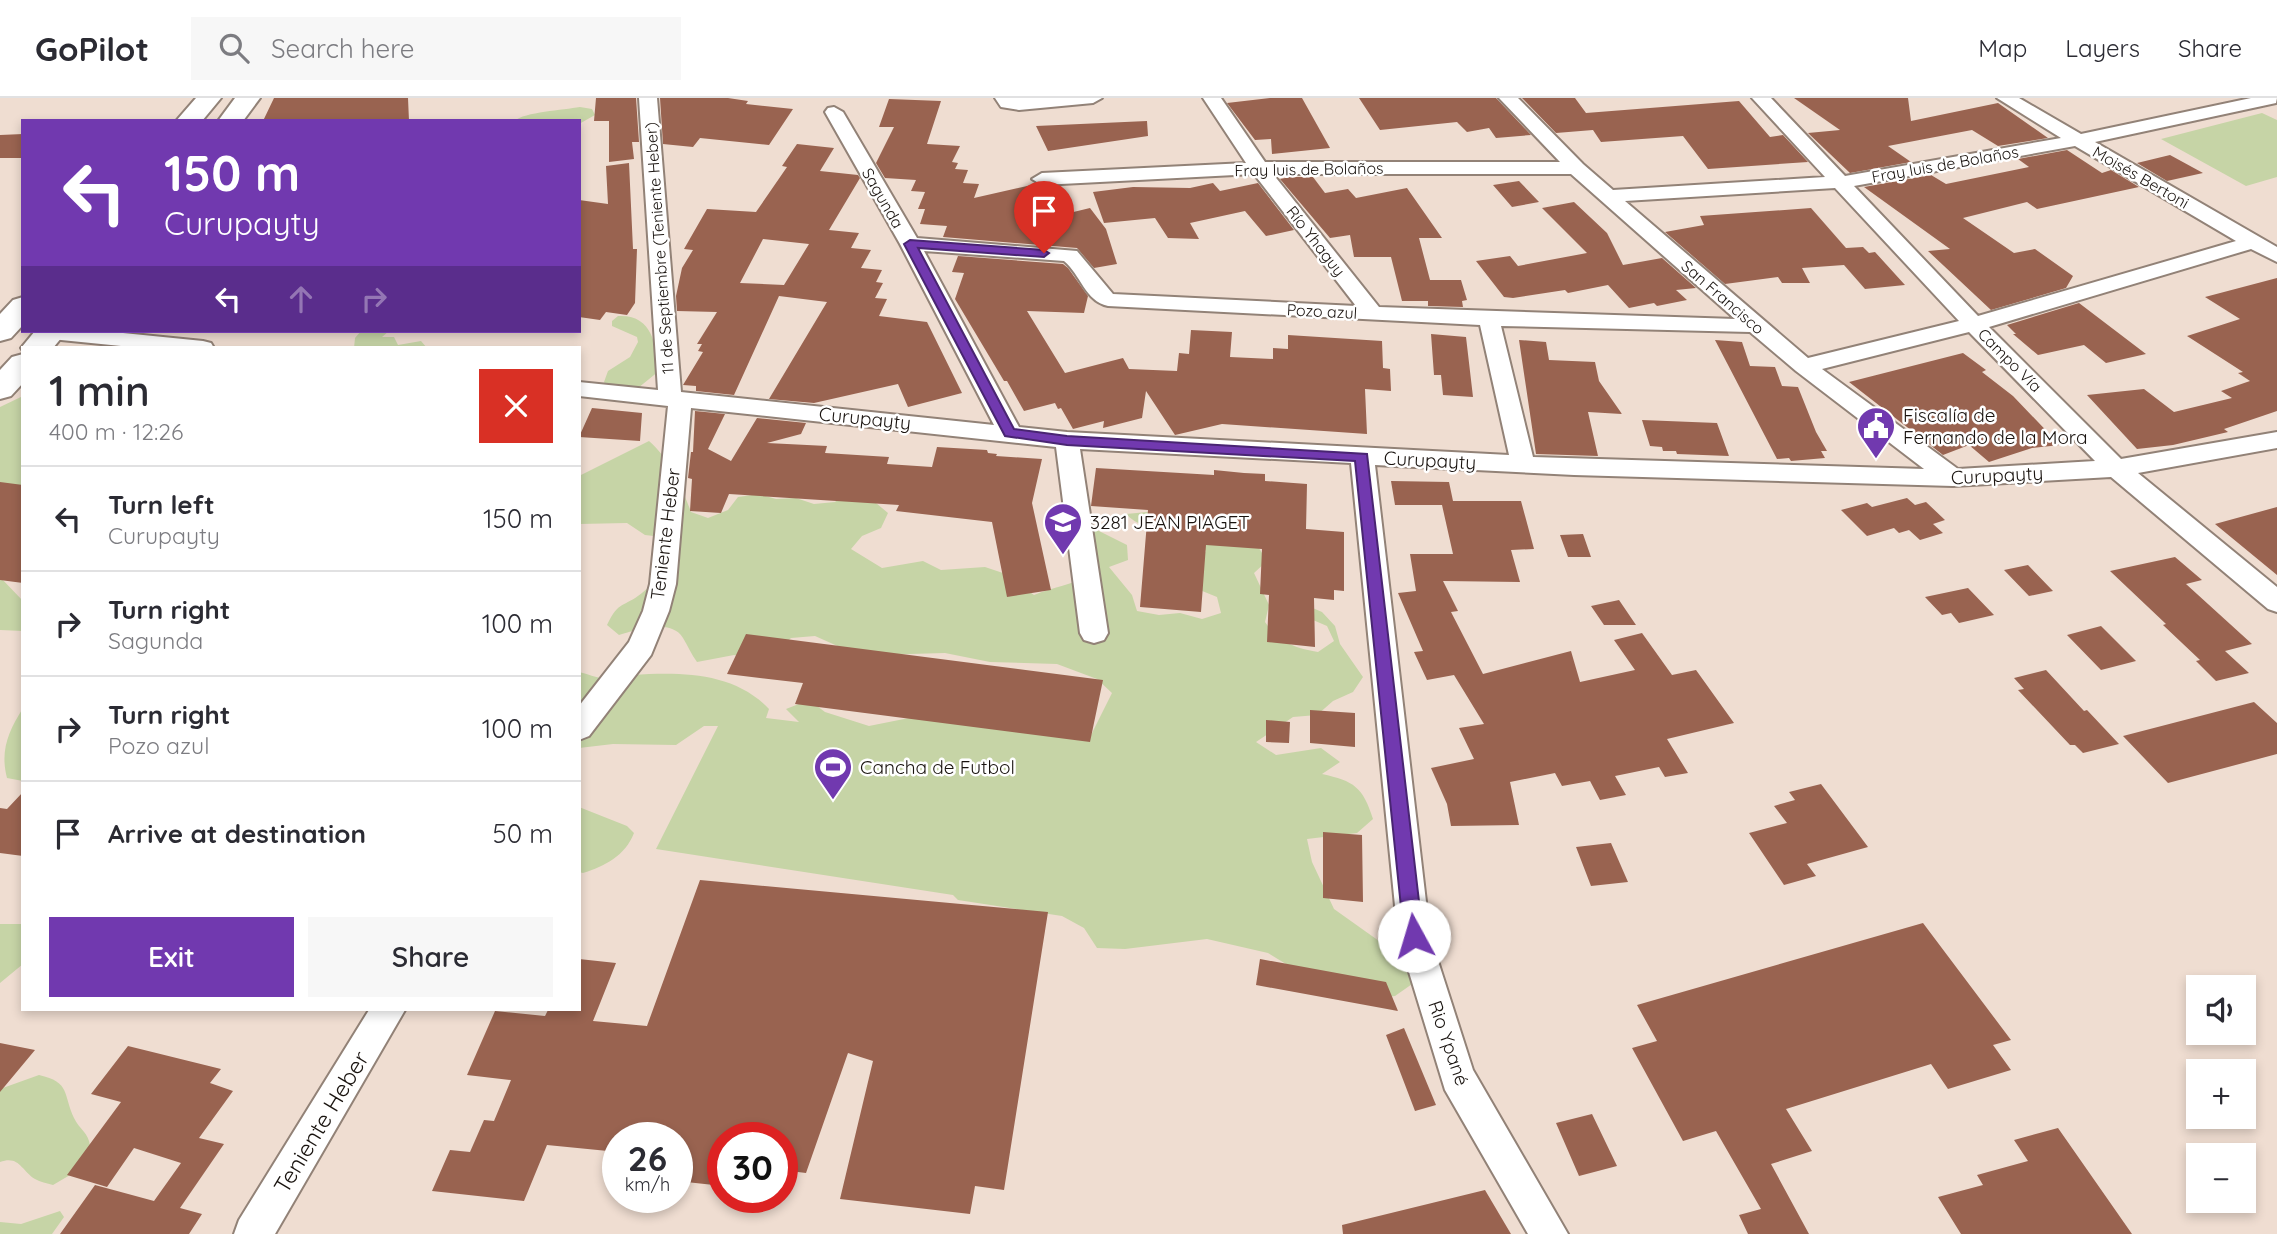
<!DOCTYPE html>
<html lang="en">
<head>
<meta charset="utf-8">
<style>
  :root { --surface:#fff; --page:#f7f7f7; --text:#2b2b33; --muted:#7c7c81; --line:#e1e1e2; --accent:#7139af }
  body { margin:0; font-family:Quicksand,sans-serif; background:var(--page); color:var(--text); height:100vh; display:flex; flex-direction:column; font-size:26px; white-space:nowrap }
  * { box-sizing:border-box; margin:0 }
  p { font-size:23px; color:var(--muted) }
  .icon { flex:none; width:38px; height:38px; fill:none; stroke:currentColor; stroke-width:2; stroke-linecap:round; stroke-linejoin:round }
  .map { position:relative; flex:1; overflow:hidden }
  .sheet { position:absolute; left:21px; top:248px; width:560px; height:665px; display:flex; flex-direction:column; background:var(--surface); border-radius:0px; box-shadow:0 4px 10px #0003 }
  .sheet>* { flex:none }
  .guide { position:absolute; left:21px; top:21px; width:560px; height:214px; border-radius:0px; box-shadow:0 4px 10px #0003; background:#7139af; color:#fff; overflow:hidden }
  .buttons { position:absolute; left:2186px; top:877px; display:grid; gap:14px }
  .buttons a { display:grid; place-items:center; width:70px; height:70px; border-radius:0px; background:var(--surface); box-shadow:0 4px 10px #0003; font-size:35px }
  .speed { position:absolute; left:602px; top:1024px; display:flex; gap:14px; font-size:35px; font-weight:700; text-align:center }
  .speed>* { display:grid; place-content:center; width:91px; height:91px; border-radius:50%; background:var(--surface); box-shadow:0 4px 10px #0003; line-height:1 }
  .speed small { font-size:18px; font-weight:400 }
  .speed .limit { border:10px solid #d22; background:#fff; color:#111 }
  .pin { position:absolute; display:grid; place-items:center; width:60px; height:60px; color:#fff; margin:-72px -30px; border-radius:50% 50% 50% 0; rotate:-45deg; box-shadow:0 0 7px #0007 }
  .pin .icon { rotate:45deg }
  .me { position:absolute; width:77px; margin:-38px; rotate:354deg; stroke-linejoin:round; filter:drop-shadow(0 0 5px #0008) }
  .turn { display:flex; align-items:center; gap:24px; height:147px; padding:0 28px; font-size:32px }
  .turn .icon { width:91px; height:91px; stroke-width:2.5 }
  .turn b { display:block; font-size:49px; line-height:60px }
  .lanes { display:flex; align-items:center; height:66px; padding:0 28px; background:#0003; justify-content:center; gap:35px; direction:ltr }
  .lanes .off { opacity:.35 }
  .round { display:grid; place-items:center; flex:none; width:74px; height:74px; border-radius:0px; background:var(--page) }
  .head { display:flex; align-items:center; justify-content:space-between; height:119px; padding:0 28px }
  h1 { font-size:42px; font-weight:600; line-height:52px }
  .action { display:flex; gap:14px; margin-top:auto; padding:14px 28px }
  .action a { flex:1; height:80px; border-radius:0px; background:var(--accent); color:#fff; font-size:28px; font-weight:600; line-height:80px; text-align:center }
  .action a+a { background:var(--page); color:var(--text) }
  ul { padding:0; list-style:none }
  li { display:flex; align-items:center; gap:21px; height:105px; padding:0 28px; border-top:2px solid var(--line) }
  li div { flex:1 }
  li b { display:block; font-size:26px }
  li em { font-style:normal }
  header { display:flex; align-items:center; gap:42px; box-sizing:border-box; height:98px; padding:0 35px; background:var(--surface); border-bottom:2px solid var(--line) }
  header strong { font-size:33px }
  nav { display:flex; gap:38px; margin-inline-start:auto; font-size:24px }
  .search { width:490px; height:63px; background:var(--page); display:flex; align-items:center; gap:18px; box-sizing:border-box; padding:0 24px; border-radius:0px; color:var(--muted); font-size:26px }
  .map>svg:first-child { display:block }
</style>
</head>
<body>
<header>
<strong>GoPilot</strong>
<div class="search"><svg class="icon" aria-label="search" viewBox="0 0 24 24"><circle cx="10" cy="10" r="6"/><path d="M15 15l6 6"/></svg>Search here</div>
<nav><a>Map</a><a>Layers</a><a>Share</a></nav>
</header>
<div class="map">
<svg width="2277" height="1136" viewBox="0 0 2277 1136">
  <rect width="100%" height="100%" fill="#efddd1"/>
  <!-- green -->
  <path fill="#c6d4a6" d="M580 9 592 11 595 17 579 26V23H514C525 14 563 12 580 9Z
    M2262 15 2277 22V79L2246 88 2161 41Z
    M618 218C652 216 656 246 659 273L638 290 607 289 604 284 608 273 630 259 638 244 637 239 612 228V223Z
    M361 233H389L382 239H394L398 247 421 243 427 250H354L355 240Z
    M23 298V432L0 429V309Z
    M649 343C669 360 682 389 691 414L708 420 728 412 738 399 759 396 776 401 796 400 814 406 835 404 847 393 876 405 888 415 881 430 862 438 851 451 882 470 923 463 941 472 985 469 1003 475 1034 497C1053 489 1072 487 1091 477V429L1127 447 1128 462 1109 469 1132 497 1137 513 1159 517 1180 515 1202 521 1221 515 1217 499 1180 484 1193 465 1206 453C1182 429 1147 438 1126 416L1147 414 1257 447 1267 463 1254 475 1269 507 1265 524C1279 544 1294 550 1318 554L1334 543 1327 528 1306 519 1301 505 1322 514 1335 528 1340 546 1363 579 1353 594 1333 603 1317 617 1293 619 1256 644 1276 657 1321 650 1340 664 1322 676C1354 683 1363 689 1373 721L1357 735 1307 741 1312 764 1334 811 1379 843 1415 884 1395 898 1364 902 1312 882 1268 855 1207 841 1125 851 1097 850 1084 830 1062 818 958 802 953 797 656 751 718 628H704L676 647 613 646 579 650V574C588 576 597 580 606 581 614 581 624 578 633 577 681 574 734 574 769 611L766 620 799 624 786 611 809 602 825 614 869 628 944 613 1090 639 1112 595 1097 581 1057 566 990 564 945 555 875 557 851 554 815 538 791 540 776 554 754 561 734 557 697 564C691 556 688 548 683 540 671 520 636 532 619 537L607 527C619 502 623 510 642 495 656 483 669 470 680 455L671 440 645 437 627 425 579 426V378Z
    M0 479 23 503V533L0 532Z
    M23 610V683L7 680C0 653 8 634 23 610Z
    M579 709 627 728 634 735C625 758 605 768 583 775L579 774Z
    M0 826H23V866L0 885Z
    M39 977C71 984 63 997 74 1020 79 1031 89 1035 90 1048L70 1077 53 1087C47 1085 40 1084 35 1081 21 1072 19 1057 0 1064V991Z
    M60 1113 64 1119 52 1136H0V1124L21 1126Z"/>
  <!-- building -->
  <path fill="#996350" fill-rule="evenodd" d="M274 0H408L409 23H263Z
    M596 0H636L639 44H632L634 61 609 64V23H594Z
    M660 0H728L748 3 746 6 793 11 769 47 700 40 693 49 663 46Z
    M1270 0H1302L1330 50 1272 56 1271 41 1255 42 1227 5Z
    M1359 0H1496L1531 37 1496 40 1489 30 1467 34 1457 24 1380 32Z
    M1522 0H1575L1586 15 1739 3 1770 39 1783 37 1808 64 1708 71 1683 38 1601 44 1593 32 1556 35Z
    M1794 0H1908L1911 23 1998 5 2048 40 1998 48 1972 32 1888 48 1911 64 1850 75 1808 35 1840 32Z
    M889 1 941 3 927 46 960 48 952 64 958 65 955 71 968 72 963 85 979 86 974 100 1036 86 1041 89 1061 117 1090 110 1106 131 1117 166 1094 170 1077 150 943 139 947 128 920 126 925 111H918L925 94 911 93 916 82 885 80 876 65 894 29H879Z
    M1147 23 1148 38 1048 53 1036 28Z
    M23 36V60H0V37Z
    M797 46 834 50 820 73 858 77 860 80 829 132 859 135 851 150 871 152 861 170 882 172 876 184 883 185 875 200 887 201 879 218 927 224 962 295 908 309 898 286 814 305 769 301 827 204 779 198 734 297 696 293V288L683 287 703 254 698 253 702 246H697L717 214 677 213 676 198 682 170 693 152 684 151 707 111 756 114 787 69 782 68ZM763 141 809 146 784 187 740 185Z
    M2067 52 2102 75 2111 72 2139 89 2037 111 2027 104 1963 120 2014 155 2035 151 2073 178 2066 190 1991 212 1928 153 1950 151 1864 89 1931 77 1946 86 2029 69 2018 61Z
    M2170 57 2203 75 2167 83 2137 65Z
    M629 65 633 151H637L635 205 627 217 606 214 600 222 579 219V102L608 106 606 68Z
    M1290 79H1313L1325 95 1348 91 1356 100 1407 90 1442 140H1419L1430 182H1461L1467 202 1462 203 1463 209 1428 208V203H1402L1391 159H1354L1350 137 1330 140 1280 81Z
    M1519 83 1539 104 1512 109 1493 87Z
    M1213 85 1220 93 1258 85 1294 132 1266 138 1245 113 1190 125 1199 141 1168 140 1155 120 1104 125 1093 94 1133 89 1190 90Z
    M1574 104 1607 135 1623 167 1662 160 1696 190 1676 192 1687 202 1657 208 1654 205 1629 210 1608 187 1568 195 1565 192 1513 200 1504 199 1476 163 1510 158 1518 168 1587 155 1542 110Z
    M1811 110 1846 150 1863 149 1869 155 1875 154 1905 187 1865 191 1844 167 1802 170 1810 185H1782L1778 179 1725 186 1665 134 1704 127 1700 118Z
    M958 158 1063 166 1068 170 1088 198 1084 215 1027 213 1065 275 1123 260 1129 271 1177 273 1179 255 1189 256 1191 232 1232 234 1230 259 1273 261V250L1288 251V237L1382 243 1383 270 1390 271 1391 293 1365 291 1367 336 1222 326 1175 337 1146 293 1142 320 1103 330 1104 323 1073 331 1061 310 1058 311 1055 305 1024 313 1007 283H1004L955 201 964 175 952 174Z
    M2277 180V313L2224 331 2228 334 2173 347 2137 351 2087 297 2144 291 2174 314 2232 300 2221 293 2250 283 2238 275 2243 274 2187 238 2240 221 2205 199Z
    M2079 205 2146 256 2106 265 2084 247 2038 257 2013 236H2016L2007 227Z
    M1431 236 1466 239 1473 299 1443 297 1441 277H1434Z
    M1519 242 1546 244 1549 262 1595 264 1599 283 1622 316 1588 314 1598 358 1536 356Z
    M1715 242 1742 244 1750 268 1775 269 1782 288 1798 289 1816 334 1827 353H1821L1825 360 1791 363 1789 360 1777 361Z
    M1963 255 1986 272 1982 274 2013 298 2060 347 2032 350 1989 364 1969 347 1943 357 1849 284Z
    M592 310 642 315 640 343 579 339Z
    M695 313 725 316 708 351 731 363 757 320 806 325 801 336 767 345 827 348 825 355 889 359 887 366 932 369 937 349 987 352 988 355 997 356 996 358 1042 361 1032 405 1051 492 1007 499 992 424 896 413 899 407 729 396 721 415 690 413 692 381 688 380 691 354H693Z
    M1642 322 1717 325 1729 358 1677 356 1676 353H1663L1662 349 1650 348Z
    M1096 370 1214 377V372L1244 375 1265 376V383L1307 386 1306 431 1344 434V493L1334 492V502L1314 500 1315 549 1267 544 1269 497 1260 496 1262 451 1206 447 1201 514 1140 509 1148 412 1091 408Z
    M1391 383 1449 384 1453 403H1521L1534 451 1511 452 1520 484 1443 483 1458 513 1451 514 1483 576 1571 553 1580 584 1635 572 1614 542 1642 535 1672 577 1696 572 1734 625 1667 641 1688 675 1665 679 1659 669 1615 678 1626 697 1600 702 1590 683 1562 688 1555 675 1510 684 1519 727 1451 728 1447 706 1431 670 1474 661 1459 630 1484 626 1454 577 1427 582 1414 554 1423 553 1398 495 1416 493 1410 456H1453L1442 407H1395Z
    M0 384 23 387V485L0 482Z
    M1907 400 1915 407 1926 404 1945 422 1933 426 1943 435 1920 442 1909 432 1899 435 1894 430 1867 438 1841 412 1867 405 1872 409Z
    M2277 409V477L2215 426Z
    M1583 436 1591 459H1568L1560 437Z
    M2175 459 2202 482 2186 486 2252 546 2225 553 2249 575 2216 583 2196 563 2200 562 2163 527 2166 526 2110 473Z
    M2028 467 2053 493 2029 498 2004 472Z
    M1968 490 1994 517 1959 525 1951 515 1942 517 1925 499Z
    M1619 502 1636 527H1604L1591 508Z
    M2101 528 2136 563 2101 572 2067 537Z
    M746 536 1103 582 1090 644 795 606 803 585 727 576Z
    M2046 572 2084 613 2087 612 2119 646 2083 655 2075 647H2070L2018 592 2024 591 2014 580Z
    M2254 604 2277 625V656L2168 685 2123 638Z
    M1310 612 1355 615V649L1310 645Z
    M1266 622 1290 624 1289 645 1266 644Z
    M1821 686 1868 749 1807 766 1816 778 1784 787 1749 735 1787 725 1774 708 1795 702 1789 694Z
    M23 694V758L0 755V710L7 711Z
    M1323 734 1362 737 1363 804 1323 800Z
    M1611 745 1628 784 1591 788 1576 749Z
    M700 782 1048 814 1004 1092 975 1088 970 1116 840 1101 873 963 848 955 806 1075 782 1072V1040H723V1088L677 1083V1040H618V1054L547 1047 524 1103 432 1093 450 1052 470 1054 484 1022 494 1023 511 982 467 977 495 913 545 918 548 912H579V861L616 865 593 923 647 928Z
    M1923 825 2011 942 1993 947 2011 972 1948 991 1931 966 1786 1011 1812 1053 1771 1066 1809 1136H1748L1739 1117 1761 1111 1716 1033 1683 1043 1632 950 1657 943 1637 907Z
    M1260 861 1386 884 1398 913 1256 887Z
    M1404 930 1436 1007 1415 1013 1386 937Z
    M0 945 35 952 0 994Z
    M128 948 221 971 210 985 233 993 199 1040 224 1046 180 1110 202 1116 189 1136H60L95 1087 154 1103 181 1065 134 1050 107 1089 67 1077 121 1004 91 996Z
    M1592 1016 1617 1068 1579 1078 1556 1025Z
    M2058 1030 2132 1136H1961L1938 1099 1983 1087 1977 1077 2028 1063 2014 1042Z
    M1485 1092 1511 1136H1343L1342 1127Z"/>
  <g fill="none" stroke-linecap="round" stroke-linejoin="round">
    <defs>
      <path id="minor" d="M639 0H657L681 294 994 327 900 146 825 14 828 10 834 9 843 14 917 140 1077 153 1113 196 1356 208 1254 76 1042 87 1032 81 1042 75 1246 65 1203 0H1221L1265 64H1560L1499 0H1518L1583 66 1613 92 1825 79 1752 0H1771L1845 78 2061 40 1997 0H2019L2081 36 2251 0H2277L2276 5 2095 44 2277 149V164L2251 151 1989 229 2121 361 2277 334V350L2138 375 2277 489V514L2268 511 2111 379 1953 388 1574 377 1375 367 1430 838 1473 972 1568 1136H1528L1445 992 1398 838 1351 365 1080 351 1108 535 1104 542 1094 545 1084 542 1080 535 1056 349 691 310 676 486 669 513 651 557 589 638 579 642V608L629 544 643 513 650 486 668 308 579 298V284L658 292ZM2075 48 2236 143 1978 218 1854 88ZM1273 76H1571L1735 221 1379 209ZM1835 90 1959 223 1808 260 1625 103ZM924 153 1064 163C1081 177 1085 203 1108 208L1480 227 1509 357 1067 334 1019 329ZM1501 228 1750 234 1796 273 1924 371 1533 359ZM1969 234 2095 363 1958 371 1822 271Z
        M995 0H1102L1093 5 1019 12 1001 9Z
        M41 233H103L203 243 211 245 214 250H141L51 241 43 239Z
        M369 912H405L275 1136H234L239 1122Z"/>
      <path id="highway" d="M196 0H221L202 23H176Z
        M235 0H260L243 23H218Z
        M23 199V227L11 240 0 243V216L13 202Z
        M35 233H67L53 250H23V253L21 250Z
        M23 256V285L11 298 0 301V272L12 259Z"/>
    </defs>
    <!-- minor casing -->
    <use href="#minor" stroke="#928277" stroke-width="4"/>
    <!-- highway casing -->
    <use href="#highway" stroke="#928277" stroke-width="4"/>
    <!-- minor -->
    <use href="#minor" fill="#fff" fill-rule="evenodd"/>
    <!-- highway -->
    <use href="#highway" fill="#fff" fill-rule="evenodd"/>
  </g>
  <!-- route -->
  <path fill="#7139af" stroke="#492572" stroke-width="2" d="M910 142 1044 152 1049 155 1044 159 918 150 1014 331 1067 338 1367 356 1423 838 1420 844 1414 847 1407 844 1404 838 1355 363 1067 347 1005 338 904 146Z"/>
  <!-- icons -->
  <defs>
    <symbol id="civic-pin" viewBox="-11 -11 22 30"><path d="M0 17L-7.5 6A9.5 9.5 0 1 1 7.5 6Z" fill="#7139af" stroke="#fff"/><path d="M-.6-6.5H3V-4.5H.6V-3L4-1V1h2V6H-6V1h2V-1L-.6-3ZM-1.2 2.5V6h2.4V2.5Z" fill="#fff"/></symbol>
    <symbol id="school-pin" viewBox="-11 -11 22 30"><path d="M0 17L-7.5 6A9.5 9.5 0 1 1 7.5 6Z" fill="#7139af" stroke="#fff"/><path d="M0-5L7-2L0 1L-7-2ZM-4 1L0 2.5L4 1V4Q0 6-4 4Z" fill="#fff"/></symbol>
    <symbol id="stadium-pin" viewBox="-11 -11 22 30"><path d="M0 17L-7.5 6A9.5 9.5 0 1 1 7.5 6Z" fill="#7139af" stroke="#fff"/><path d="M0-5a6.5 5 0 1 0 0 10a6.5 5 0 1 0 0-10ZM-3.5-1.8h7v3.6h-7Z" fill="#fff"/></symbol>
  </defs>
  <g fill-rule="evenodd">
    <use href="#civic-pin" x="1854" y="306" width="44" height="60"/>
    <use href="#school-pin" x="1041" y="402" width="44" height="60"/>
    <use href="#stadium-pin" x="811" y="647" width="44" height="60"/>
  </g>
  <g text-anchor="middle" dominant-baseline="central" stroke-width="5" stroke-linejoin="round" paint-order="stroke">
    <!-- far-street labels -->
    <g font-size="16" fill="#19130f" stroke="#fff">
      <text transform="translate(1945 66) rotate(-10)">Fray luis de Bolaños</text>
      <text transform="translate(1309 71) rotate(-1)">Fray luis de Bolaños</text>
      <text transform="translate(2141 79) rotate(30)">Moisés Bertoni</text>
      <text transform="translate(883 100) rotate(60)">Sagunda</text>
      <text transform="translate(1316 143) rotate(52)">Río Yhaguy</text>
      <text transform="translate(659 150) rotate(-94)">11 de Septiembre (Teniente Heber)</text>
      <text transform="translate(1723 199) rotate(41)">San Francisco</text>
      <text transform="translate(1322 213) rotate(3)">Pozo azul</text>
      <text transform="translate(2010 262) rotate(45)">Campo Vía</text>
    </g>
    <!-- poi labels -->
    <g font-size="19" fill="#19130f" stroke="#fff" text-anchor="start">
      <text x="1903" y="317">Fiscalía de<tspan x="1903" dy="22">Fernando de la Mora</tspan></text>
      <text x="1090" y="424">3281 JEAN PIAGET</text>
      <text x="860" y="669">Cancha de Futbol</text>
    </g>
    <!-- street labels -->
    <g font-size="19" fill="#19130f" stroke="#fff">
      <text transform="translate(865 320) rotate(6)">Curupayty</text>
      <text transform="translate(1430 362) rotate(3)">Curupayty</text>
      <text transform="translate(1997 377) rotate(-3)">Curupayty</text>
      <text transform="translate(665 436) rotate(-83)">Teniente Heber</text>
      <text transform="translate(1449 945) rotate(71)">Rio Ypané</text>
    </g>
    <!-- near-street labels -->
    <g font-size="23" fill="#19130f" stroke="#fff">
      <text transform="translate(321 1024) rotate(-59)">Teniente Heber</text>
    </g>
  </g>
</svg>
<div class="buttons">
<a><svg class="icon" aria-label="sound" viewBox="0 0 24 24"><path d="M4 9h4l5-4v14l-5-4H4zM17 9q2 3 0 6"/></svg></a>
<a>+</a>
<a>−</a>
</div>
<div class="speed"><div>26<small>km/h</small></div><div class="limit">30</div></div>
<div class="pin" style="left:1044px;top:155px;background:#d93025"><svg class="icon" aria-label="arrive" viewBox="0 0 24 24"><path d="M6 21V4h12l-3 4 3 4H6"/></svg></div>
<svg class="me" style="left:1414px;top:838px" viewBox="-20 -20 40 40"><circle r="19" fill="#fff"/><path d="M0-13L10 11 0 6-10 11z" fill="#7139af"/></svg>
<div class="guide">
<div class="turn"><svg class="icon" aria-label="left" viewBox="0 0 24 24"><path d="M17 20v-9H6M10 6l-5 5 5 5"/></svg><div><b>150 m</b>Curupayty</div></div>
<div class="lanes"><svg class="icon" aria-label="left" viewBox="0 0 24 24"><path d="M17 20v-9H6M10 6l-5 5 5 5"/></svg><svg class="icon off" aria-label="ahead" viewBox="0 0 24 24"><path d="M12 20V5M6 11l6-6 6 6"/></svg><svg class="icon off" aria-label="right" viewBox="0 0 24 24"><path d="M7 20v-9h11M14 6l5 5-5 5"/></svg></div>
</div>
<section class="sheet">
<div class="head"><div><h1>1 min</h1><p>400 m · 12:26</p></div><a class="round" style="background:#d93025;color:#fff"><svg class="icon" aria-label="close" viewBox="0 0 24 24"><path d="M6 6l12 12M18 6L6 18"/></svg></a></div>
<ul>
<li><svg class="icon" aria-label="left" viewBox="0 0 24 24"><path d="M17 20v-9H6M10 6l-5 5 5 5"/></svg><div><b>Turn left</b><p>Curupayty</p></div><em>150 m</em></li>
<li><svg class="icon" aria-label="right" viewBox="0 0 24 24"><path d="M7 20v-9h11M14 6l5 5-5 5"/></svg><div><b>Turn right</b><p>Sagunda</p></div><em>100 m</em></li>
<li><svg class="icon" aria-label="right" viewBox="0 0 24 24"><path d="M7 20v-9h11M14 6l5 5-5 5"/></svg><div><b>Turn right</b><p>Pozo azul</p></div><em>100 m</em></li>
<li><svg class="icon" aria-label="arrive" viewBox="0 0 24 24"><path d="M6 21V4h12l-3 4 3 4H6"/></svg><div><b>Arrive at destination</b></div><em>50 m</em></li>
</ul>
<div class="action"><a>Exit</a><a>Share</a></div>
</section>
</div>
</body>
</html>
